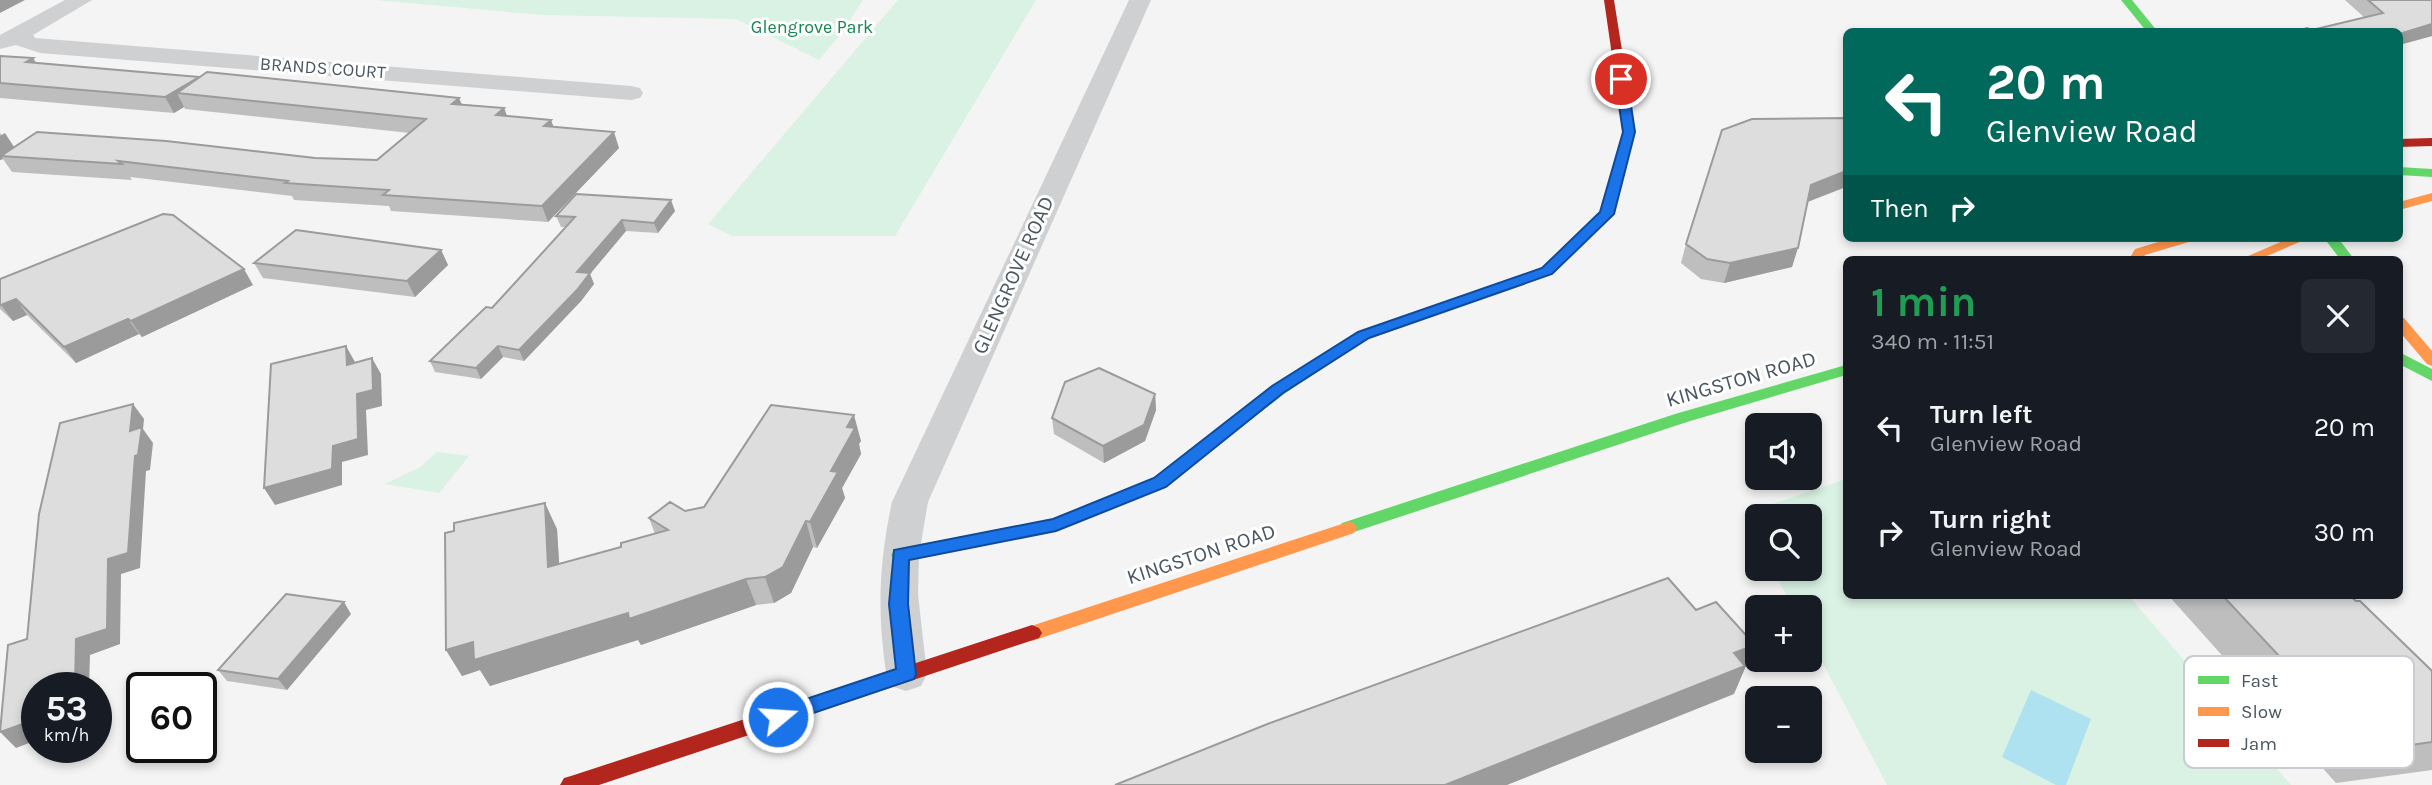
<!DOCTYPE html>
<html lang="en">
<head>
<meta charset="utf-8">
<style>
  :root { --surface:#171b24; --page:#242831; --text:#f1f3f6; --muted:#9ea1a6 }
  body { margin:0; font-family:Karla,sans-serif; background:var(--page); color:var(--text); height:100vh; display:flex; flex-direction:column; font-size:26px; white-space:nowrap }
  * { box-sizing:border-box; margin:0 }
  p { font-size:23px; color:var(--muted) }
  .icon { flex:none; width:38px; height:38px; fill:none; stroke:currentColor; stroke-width:2; stroke-linecap:round; stroke-linejoin:round }
  .map { position:relative; flex:1; overflow:hidden }
  .side { position:absolute; left:1843px; top:256px; width:560px; height:343px; display:flex; flex-direction:column; background:var(--surface); border-radius:10px; box-shadow:0 4px 10px #0003 }
  .side>* { flex:none }
  .top-card { position:absolute; left:1843px; top:28px; width:560px; height:214px; border-radius:10px; box-shadow:0 4px 10px #0003; background:#00695c; color:#fff; overflow:hidden }
  .tools { position:absolute; left:1745px; top:413px; display:grid; gap:14px }
  .tools a { display:grid; place-items:center; width:77px; height:77px; border-radius:10px; background:var(--surface); box-shadow:0 4px 10px #0003; font-size:35px }
  .speed { position:absolute; left:21px; top:672px; display:flex; gap:14px; font-size:35px; font-weight:700; text-align:center }
  .speed>* { display:grid; place-content:center; width:91px; height:91px; border-radius:50%; background:var(--surface); box-shadow:0 4px 10px #0003; line-height:1 }
  .speed small { font-size:18px; font-weight:400 }
  .speed .limit { border:4px solid #111; border-radius:10px; background:#fff; color:#111 }
  .pin { position:absolute; display:grid; place-items:center; width:60px; height:60px; color:#fff; margin:-30px; border:4px solid #fff; border-radius:50%; box-shadow:0 2px 7px #0007 }
  .me { position:absolute; width:77px; margin:-38px; rotate:72deg; stroke-linejoin:round; filter:drop-shadow(0 0 5px #0008) }
  .turn { display:flex; align-items:center; gap:24px; height:147px; padding:0 28px; font-size:32px }
  .turn .icon { width:91px; height:91px; stroke-width:2.5 }
  .turn b { display:block; font-size:49px; line-height:60px }
  .then { display:flex; align-items:center; height:66px; padding:0 28px; background:#0003; gap:14px; font-size:26px }
  .round { display:grid; place-items:center; flex:none; width:74px; height:74px; border-radius:10px; background:var(--page) }
  .summary { display:flex; align-items:center; justify-content:space-between; height:119px; padding:0 28px }
  h1 { font-size:42px; font-weight:700; line-height:52px; color:#1e9e55 }
  ul { padding:0; list-style:none }
  li { display:flex; align-items:center; gap:21px; height:105px; padding:0 28px }
  li div { flex:1 }
  li b { display:block; font-size:26px }
  li em { font-style:normal }
  .map>svg:first-child { display:block }
</style>
</head>
<body>
<div class="map">
<svg width="2432" height="785" viewBox="0 0 2432 785">
  <rect width="100%" height="100%" fill="#f4f4f4"/>
  <!-- green -->
  <path fill="#d9f2e3" d="M375 0H863L843 31 819 60 736 19 543 15Z
    M898 0H1036L895 236H732L708 224Z
    M437 452 469 456 439 493 384 484 419 468Z
    M1846 479V595H2128L2291 785H1887L1810 639V607H1793L1772 569H1810V516H1757V540L1743 514Z"/>
  <!-- water -->
  <path fill="#aee2f0" d="M2031 690 2091 719 2066 785H2056L2002 757Z"/>
  <g fill="none" stroke-linecap="round" stroke-linejoin="round">
    <!-- street -->
    <path fill="#ced0d2" fill-rule="evenodd" d="M65 0H92L33 35 35 38 631 86 640 88 643 93 640 98 631 100 40 53 16 45 0 49V35Z
      M1129 0H1151L928 502 919 555 918 594 927 674 921 686 906 691 891 686C884 671 884 655 882 638 878 590 882 549 892 502Z"/>
    <!-- fast -->
    <path fill="#63d668" fill-rule="evenodd" d="M2121 0H2132L2158 32H2147Z
      M2399 167 2432 169V177L2399 175Z
      M2324 238H2338L2354 259H2340Z
      M1408 314 1415 319 1413 322 1369 338 1284 394 1166 486 1057 531 900 562 894 560 891 555 894 550 900 548 1054 519 1154 478 1272 386 1359 332Z
      M2399 352 2432 369V381L2399 364Z
      M1846 365V375L1687 422 1348 534 1342 533 1339 528 1342 523 1675 414Z"/>
    <!-- slow -->
    <path fill="#ff974d" fill-rule="evenodd" d="M2432 193V201L2399 210V202Z
      M2172 238H2194L2192 241 2145 255 2143 259H2129L2135 249Z
      M2290 238H2309L2260 259H2241Z
      M2399 317 2404 318 2432 351V366L2427 364 2399 331Z
      M1348 522 1354 523 1357 528 1354 533 1032 641 1025 638 1022 633 1025 628Z"/>
    <!-- jam -->
    <path fill="#b3261e" fill-rule="evenodd" d="M1604 0H1614L1635 132 1614 213 1552 274 1413 322H1403L1401 319 1403 316 1542 268 1601 212 1623 132Z
      M2432 138V146L2399 147V139Z
      M1032 625 1039 628 1042 633 1039 638 599 785H560L564 778 571 776Z"/>
  </g>
  <!-- wall -->
  <path fill="#bebebf" d="M2345 0H2432V36L2399 45V32L2312 30 2365 18Z
    M0 56 36 63 199 77V78L504 108 507 116 551 120 553 127 619 148 548 222 391 211 389 206 294 200 292 196 130 177 132 180 12 172 3 159 0 160V133L14 147 377 160 410 133 185 109 184 107 174 113 0 98Z
    M1808 202 1792 267 1724 283 1701 279 1681 263 1686 244Z
    M675 211 658 233 626 231 590 274 594 284 581 301 524 361 503 357 481 379 435 372 430 361 492 308 566 227H561L556 216Z
    M441 250 448 265 415 297 263 278 254 263Z
    M0 279 253 285 142 337 139 334 76 363 27 315 13 321 0 309Z
    M1155 394 1156 410 1145 441 1104 463 1054 434 1052 418Z
    M861 441 859 444 861 454 842 488 845 498 817 548 813 547 791 593 774 603 756 605 641 645 638 640 490 686 480 670 462 676 446 650 557 529 559 564 621 547 655 534 649 518 704 507Z
    M2168 595H2349L2432 671V770L2336 783Z
    M351 614 287 690 227 681 218 670Z"/>
  <!-- shaded-wall -->
  <path fill="#9b9b9b" d="M0 0H25L0 13Z
    M2432 24V36L2399 45V34Z
    M33 58 43 74 26 62Z
    M199 77 208 93H177L184 107 174 113 165 97Z
    M459 98 466 114 452 104Z
    M504 108 510 124 496 115Z
    M551 120 557 136 544 126Z
    M614 132 619 148 548 222 542 206Z
    M5 133 16 150 1 156 3 159 0 160V136Z
    M1846 171V187L1805 203 1811 185Z
    M671 200 675 211 658 233 654 223Z
    M622 220 626 231 590 274 594 284 581 301 524 361 519 350 577 272Z
    M1798 248 1792 267 1724 283 1730 263Z
    M441 250 448 265 415 297 407 281Z
    M244 269 253 285 142 337 131 321Z
    M16 299 27 315 13 321 1 305Z
    M128 319 139 334 76 363 64 347Z
    M346 346 355 362 356 381 347 365Z
    M498 346 503 357 481 379 476 368Z
    M372 358 381 374 382 406 366 410 368 455 342 462V485L275 505 264 488 333 446 357 394Z
    M1155 394 1156 410 1145 441 1104 463 1103 446Z
    M133 404 144 419 143 429 153 443 150 470 146 471 140 568 121 574 120 644 90 655 89 688H75L76 639 108 559 135 456 130 431Z
    M854 415 861 441 859 444 861 454 842 488 845 498 817 548 810 522 847 427Z
    M545 503 557 529 561 593 548 567Z
    M806 521 813 547 791 593 774 603 765 577Z
    M746 579 756 605 641 645 638 640 490 686 480 670 462 676 446 650 473 642 628 613Z
    M344 602 351 614 287 690 278 679Z
    M1755 645 1734 694 1507 785H1445L1734 653Z
    M37 719V740L16 748 0 732Z"/>
  <!-- building -->
  <path fill="#ddddde" stroke="#9b9b9b" stroke-width="2" d="M2368 0H2432V24L2399 34V32H2295L2307 28 2312 30 2383 13Z
    M0 56 33 58 26 62 199 77 165 97 0 83Z
    M207 72 459 98 452 104 504 108 496 115 551 120 544 126 614 132 542 206 383 195 389 190 285 183 288 181 118 161 122 164 1 156 37 132 166 141 315 158 377 160 426 119 177 93Z
    M1846 118V171L1811 185 1798 248 1730 263 1707 259 1686 244 1722 130 1752 119Z
    M576 194 671 200 654 223 622 220 577 272 590 273 577 290 519 350 498 346 476 368 430 361 486 307 492 308 575 217 556 216Z
    M163 214 173 215 244 269 131 321 128 319 64 347 16 299 1 305 0 304V279Z
    M296 230 441 250 407 281 254 263Z
    M346 346 347 365 372 358 373 390 357 394 358 439 333 446 332 469 264 488 271 364Z
    M1099 368 1155 394 1144 425 1103 446 1052 418 1065 382Z
    M133 404 130 431 142 427 138 455 135 456 128 553 108 559 107 629 76 639 75 688H37V719L0 732 8 645 27 639 39 514 60 423Z
    M771 405 854 415 847 427 855 428 831 471 838 472 810 522 806 521 783 567 765 577 746 579 629 619 628 613 474 660 473 642 446 650 445 533 454 531V523L545 503 548 567 621 547V543L668 530 649 518 670 502 685 511 704 507Z
    M1668 578 1696 610 1716 602 1755 645 1734 653 1745 666 1445 785H1115L1270 723Z
    M286 594 344 602 278 679 218 670Z
    M2222 595H2349L2356 601H2360L2432 671V742L2368 751Z"/>
  <!-- route -->
  <path fill="#1a73e8" stroke="#114b97" stroke-width="2" d="M1621 76 1627 79 1635 132 1614 214 1552 274 1369 338 1283 393 1166 487 1056 531 909 560 908 604 916 674 914 679 778 725 770 723 767 717 770 711 896 669 889 604 894 550 1053 519 1154 478 1272 386 1358 332 1542 268 1600 212 1623 132 1615 79Z"/>
  <g text-anchor="middle" dominant-baseline="central" stroke-width="6" stroke-linejoin="round" paint-order="stroke">
    <!-- far-park labels -->
    <g font-size="18" fill="#17864f" stroke="#fff">
      <text x="812" y="27">Glengrove Park</text>
    </g>
    <!-- far-street labels -->
    <g font-size="18" fill="#4a5661" stroke="#fff">
      <text transform="translate(323 68) rotate(4)">BRANDS COURT</text>
    </g>
    <!-- street labels -->
    <g font-size="21" fill="#4a5661" stroke="#fff">
      <text transform="translate(1013 275) rotate(-66)">GLENGROVE ROAD</text>
      <text transform="translate(1741 379) rotate(-16)">KINGSTON ROAD</text>
      <text transform="translate(1201 554) rotate(-18)">KINGSTON ROAD</text>
    </g>
  </g>
  <!-- legend -->
  <rect x="2184" y="656" width="230" height="112" rx="10" fill="#fff" stroke="#c9ccd0" stroke-width="2"/>
  <rect x="2198" y="676" width="31" height="8" fill="#63d668"/>
  <rect x="2198" y="707" width="31" height="9" fill="#ff974d"/>
  <rect x="2198" y="739" width="31" height="8" fill="#b3261e"/>
  <g font-size="19" fill="#4a5661">
    <text x="2241" y="687">Fast</text>
    <text x="2241" y="718">Slow</text>
    <text x="2241" y="750">Jam</text>
  </g>
</svg>
<div class="tools">
<a><svg class="icon" aria-label="sound" viewBox="0 0 24 24"><path d="M4 9h4l5-4v14l-5-4H4zM17 9q2 3 0 6"/></svg></a>
<a><svg class="icon" aria-label="search" viewBox="0 0 24 24"><circle cx="10" cy="10" r="6"/><path d="M15 15l6 6"/></svg></a>
<a>+</a>
<a>−</a>
</div>
<div class="speed"><div>53<small>km/h</small></div><div class="limit">60</div></div>
<div class="pin" style="left:1621px;top:79px;background:#d93025"><svg class="icon" aria-label="arrive" viewBox="0 0 24 24"><path d="M6 21V4h12l-3 4 3 4H6"/></svg></div>
<svg class="me" style="left:778px;top:717px" viewBox="-20 -20 40 40"><circle r="17" fill="#1a73e8" stroke="#fff" stroke-width="3"/><path d="M0-11L8 9 0 5-8 9z" fill="#fff"/></svg>
<div class="top-card">
<div class="turn"><svg class="icon" aria-label="left" viewBox="0 0 24 24"><path d="M17 20v-9H6M10 6l-5 5 5 5"/></svg><div><b>20 m</b>Glenview Road</div></div>
<div class="then">Then<svg class="icon" aria-label="right" viewBox="0 0 24 24"><path d="M7 20v-9h11M14 6l5 5-5 5"/></svg></div>
</div>
<section class="side">
<div class="summary"><div><h1>1 min</h1><p>340 m · 11:51</p></div><a class="round"><svg class="icon" aria-label="close" viewBox="0 0 24 24"><path d="M6 6l12 12M18 6L6 18"/></svg></a></div>
<ul>
<li><svg class="icon" aria-label="left" viewBox="0 0 24 24"><path d="M17 20v-9H6M10 6l-5 5 5 5"/></svg><div><b>Turn left</b><p>Glenview Road</p></div><em>20 m</em></li>
<li><svg class="icon" aria-label="right" viewBox="0 0 24 24"><path d="M7 20v-9h11M14 6l5 5-5 5"/></svg><div><b>Turn right</b><p>Glenview Road</p></div><em>30 m</em></li>
</ul>
</section>
</div>
</body>
</html>
